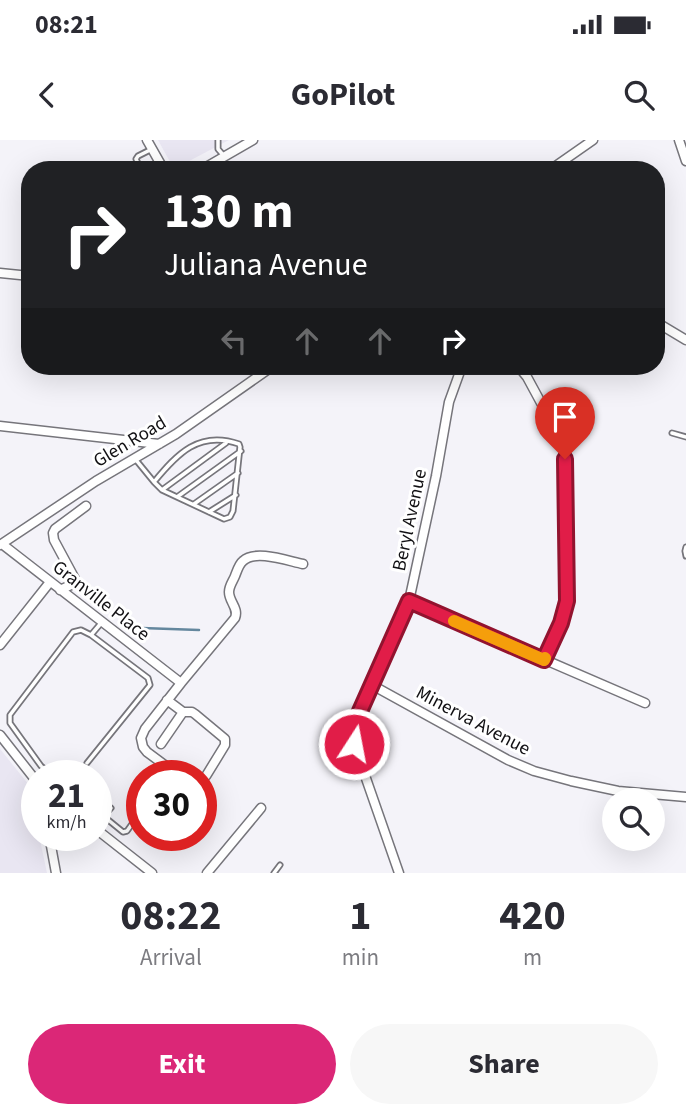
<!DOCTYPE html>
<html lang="en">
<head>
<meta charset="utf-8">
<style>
  :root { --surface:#fff; --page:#f7f7f7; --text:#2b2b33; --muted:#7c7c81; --accent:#db2777 }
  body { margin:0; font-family:"Source Sans 3",sans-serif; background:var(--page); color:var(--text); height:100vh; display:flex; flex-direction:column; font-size:26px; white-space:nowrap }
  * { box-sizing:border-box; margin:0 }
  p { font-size:23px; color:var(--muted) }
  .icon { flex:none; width:38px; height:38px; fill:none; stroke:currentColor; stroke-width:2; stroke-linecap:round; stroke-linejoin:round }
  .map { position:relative; height:733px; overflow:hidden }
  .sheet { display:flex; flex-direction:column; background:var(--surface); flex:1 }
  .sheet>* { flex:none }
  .top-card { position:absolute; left:21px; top:21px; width:644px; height:214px; border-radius:28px; box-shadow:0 7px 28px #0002; background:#202124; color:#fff; overflow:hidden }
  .fabs { position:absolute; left:602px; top:648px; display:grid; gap:14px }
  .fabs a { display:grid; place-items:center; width:63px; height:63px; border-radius:50%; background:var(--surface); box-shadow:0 7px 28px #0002; font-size:35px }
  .speed { position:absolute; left:21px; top:620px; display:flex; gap:14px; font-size:35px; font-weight:700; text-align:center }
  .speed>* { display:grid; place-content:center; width:91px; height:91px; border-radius:50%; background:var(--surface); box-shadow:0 7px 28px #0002; line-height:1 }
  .speed small { font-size:18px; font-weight:400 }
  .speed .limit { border:10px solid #d22; background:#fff; color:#111 }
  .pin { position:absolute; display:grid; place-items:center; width:60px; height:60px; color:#fff; margin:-72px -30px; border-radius:50% 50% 50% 0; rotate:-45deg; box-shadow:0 0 7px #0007 }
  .pin .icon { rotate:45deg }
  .me { position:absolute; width:77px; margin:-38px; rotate:11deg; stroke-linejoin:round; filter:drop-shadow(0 0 5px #0008) }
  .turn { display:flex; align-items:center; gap:24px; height:147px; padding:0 28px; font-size:32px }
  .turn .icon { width:91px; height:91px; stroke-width:2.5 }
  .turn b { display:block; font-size:49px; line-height:60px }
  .lanes { display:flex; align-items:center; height:66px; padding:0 28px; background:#0003; justify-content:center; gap:35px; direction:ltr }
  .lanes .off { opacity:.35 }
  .eta { display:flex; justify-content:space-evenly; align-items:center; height:119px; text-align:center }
  .eta b { font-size:42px; font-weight:700; line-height:49px }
  .cta { display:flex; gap:14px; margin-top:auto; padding:14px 28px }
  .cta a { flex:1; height:80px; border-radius:42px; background:var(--accent); color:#fff; font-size:28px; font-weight:700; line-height:80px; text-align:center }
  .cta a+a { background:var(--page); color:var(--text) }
  .status { display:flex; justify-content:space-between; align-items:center; height:49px; padding:0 35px; background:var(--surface); direction:ltr }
  .status svg { height:19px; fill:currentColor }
  header { display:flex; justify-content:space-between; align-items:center; height:91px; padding:0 28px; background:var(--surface); font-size:32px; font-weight:700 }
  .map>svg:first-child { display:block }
</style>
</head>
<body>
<div class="status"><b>08:21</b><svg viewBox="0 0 49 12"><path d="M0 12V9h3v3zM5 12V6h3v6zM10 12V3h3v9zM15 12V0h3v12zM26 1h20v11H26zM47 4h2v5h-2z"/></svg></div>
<header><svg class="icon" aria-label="back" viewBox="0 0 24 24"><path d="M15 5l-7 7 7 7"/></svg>GoPilot<svg class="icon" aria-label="search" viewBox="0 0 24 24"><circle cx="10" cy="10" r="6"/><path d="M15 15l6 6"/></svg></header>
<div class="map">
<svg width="686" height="733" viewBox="0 0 686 733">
  <rect width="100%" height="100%" fill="#f4f3f9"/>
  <!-- built -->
  <path fill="#e9e6f2" d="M158 0H229L174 29Z
    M0 609 29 645 37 685V695H39L47 733H0Z"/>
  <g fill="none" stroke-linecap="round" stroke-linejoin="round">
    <!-- stream -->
    <path stroke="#64879e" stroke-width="2.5" d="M142 488 199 490"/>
    <defs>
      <path id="lane" d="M218 0V9L224 16
        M141 30 136 19 138 16 150 10
        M672 293 686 297
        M136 320 154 342 162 350 224 379 230 377 233 371 240 307 239 304C199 290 177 314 154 342
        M162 350 226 303
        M177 357 241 311
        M194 364 238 333
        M209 372 236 355
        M686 407 685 411 686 416
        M87 623 150 545 148 538 91 495 102 482
        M52 635 41 626 10 583V575L73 492 81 490 91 495
        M96 670 123 692 127 691 132 684
        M96 685 111 668
        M274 733 280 725"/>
      <path id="street" d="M147 0 164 30
        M679 0 686 21
        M201 30 253 0
        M550 30 593 0
        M0 133 30 136
        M656 182 686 200
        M518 226 527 237 559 296 564 311 566 332 567 461 561 483 544 520
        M0 286 159 304
        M2 404 181 543
        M0 405 96 341 176 294 273 226
        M60 450 73 444 75 439 54 400 53 393 55 389 86 366
        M409 461 645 563
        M0 505 50 442
        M372 545 508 620 534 631 571 641 618 651 686 657
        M167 560 183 572H192L195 574 225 599V605L206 636
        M0 595 37 642
        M161 604 183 572
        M178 635 147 612 143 607 141 598 145 589 181 543 235 478C239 468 229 462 229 452 229 446 233 441 235 436 237 431 239 424 243 421 255 409 288 421 303 424
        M96 689 152 733
        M49 695 56 733
        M207 733 261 668
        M399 733 354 604 353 587 409 461 436 336 449 262 462 226"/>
    </defs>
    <!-- lane casing -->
    <use href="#lane" stroke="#76757b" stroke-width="7"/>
    <!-- street casing -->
    <use href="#street" stroke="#76757b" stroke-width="11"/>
    <!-- lane -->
    <use href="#lane" stroke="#fff" stroke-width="3.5"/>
    <!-- street -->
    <use href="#street" stroke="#fff" stroke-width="8"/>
  </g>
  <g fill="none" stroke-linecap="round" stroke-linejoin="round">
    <defs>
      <path id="route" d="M354 604 352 597 353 587 409 461 544 520 561 483 567 461 565 319"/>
    </defs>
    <!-- route casing -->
    <use href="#route" stroke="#92132f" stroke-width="18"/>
    <!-- route -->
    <use href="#route" stroke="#e11d48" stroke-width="12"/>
    <!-- slow -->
    <path stroke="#f59e0b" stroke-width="12" d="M454 481 544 520 545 518"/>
  </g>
  <g text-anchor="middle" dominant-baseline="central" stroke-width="6" stroke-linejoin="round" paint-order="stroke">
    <!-- street labels -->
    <g font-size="19" fill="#111013" stroke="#fff">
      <text transform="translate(130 302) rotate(-31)">Glen Road</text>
      <text transform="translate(410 380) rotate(-78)">Beryl Avenue</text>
      <text transform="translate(101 461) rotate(38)">Granville Place</text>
      <text transform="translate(473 581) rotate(28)">Minerva Avenue</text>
    </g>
  </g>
</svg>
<div class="fabs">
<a><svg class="icon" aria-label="search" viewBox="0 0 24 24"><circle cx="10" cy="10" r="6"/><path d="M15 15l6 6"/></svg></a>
</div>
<div class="speed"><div>21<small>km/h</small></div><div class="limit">30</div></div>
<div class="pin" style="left:565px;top:319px;background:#d93025"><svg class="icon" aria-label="arrive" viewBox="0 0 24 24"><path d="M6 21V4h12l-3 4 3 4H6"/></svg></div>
<svg class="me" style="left:354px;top:604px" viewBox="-20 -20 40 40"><circle r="17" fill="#e11d48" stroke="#fff" stroke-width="3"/><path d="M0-11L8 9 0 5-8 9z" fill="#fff"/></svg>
<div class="top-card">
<div class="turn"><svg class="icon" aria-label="right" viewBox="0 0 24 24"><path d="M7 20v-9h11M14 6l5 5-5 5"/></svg><div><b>130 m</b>Juliana Avenue</div></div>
<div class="lanes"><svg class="icon off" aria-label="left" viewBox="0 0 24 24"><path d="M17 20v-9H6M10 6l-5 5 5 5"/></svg><svg class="icon off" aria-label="ahead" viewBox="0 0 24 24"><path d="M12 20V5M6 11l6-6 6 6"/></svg><svg class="icon off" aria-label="ahead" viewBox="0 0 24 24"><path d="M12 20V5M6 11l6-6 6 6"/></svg><svg class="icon" aria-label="right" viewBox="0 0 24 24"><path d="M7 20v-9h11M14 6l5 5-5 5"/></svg></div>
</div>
</div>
<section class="sheet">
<div class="eta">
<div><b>08:22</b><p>Arrival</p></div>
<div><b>1</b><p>min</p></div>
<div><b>420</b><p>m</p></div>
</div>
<div class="cta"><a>Exit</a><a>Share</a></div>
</section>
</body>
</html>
